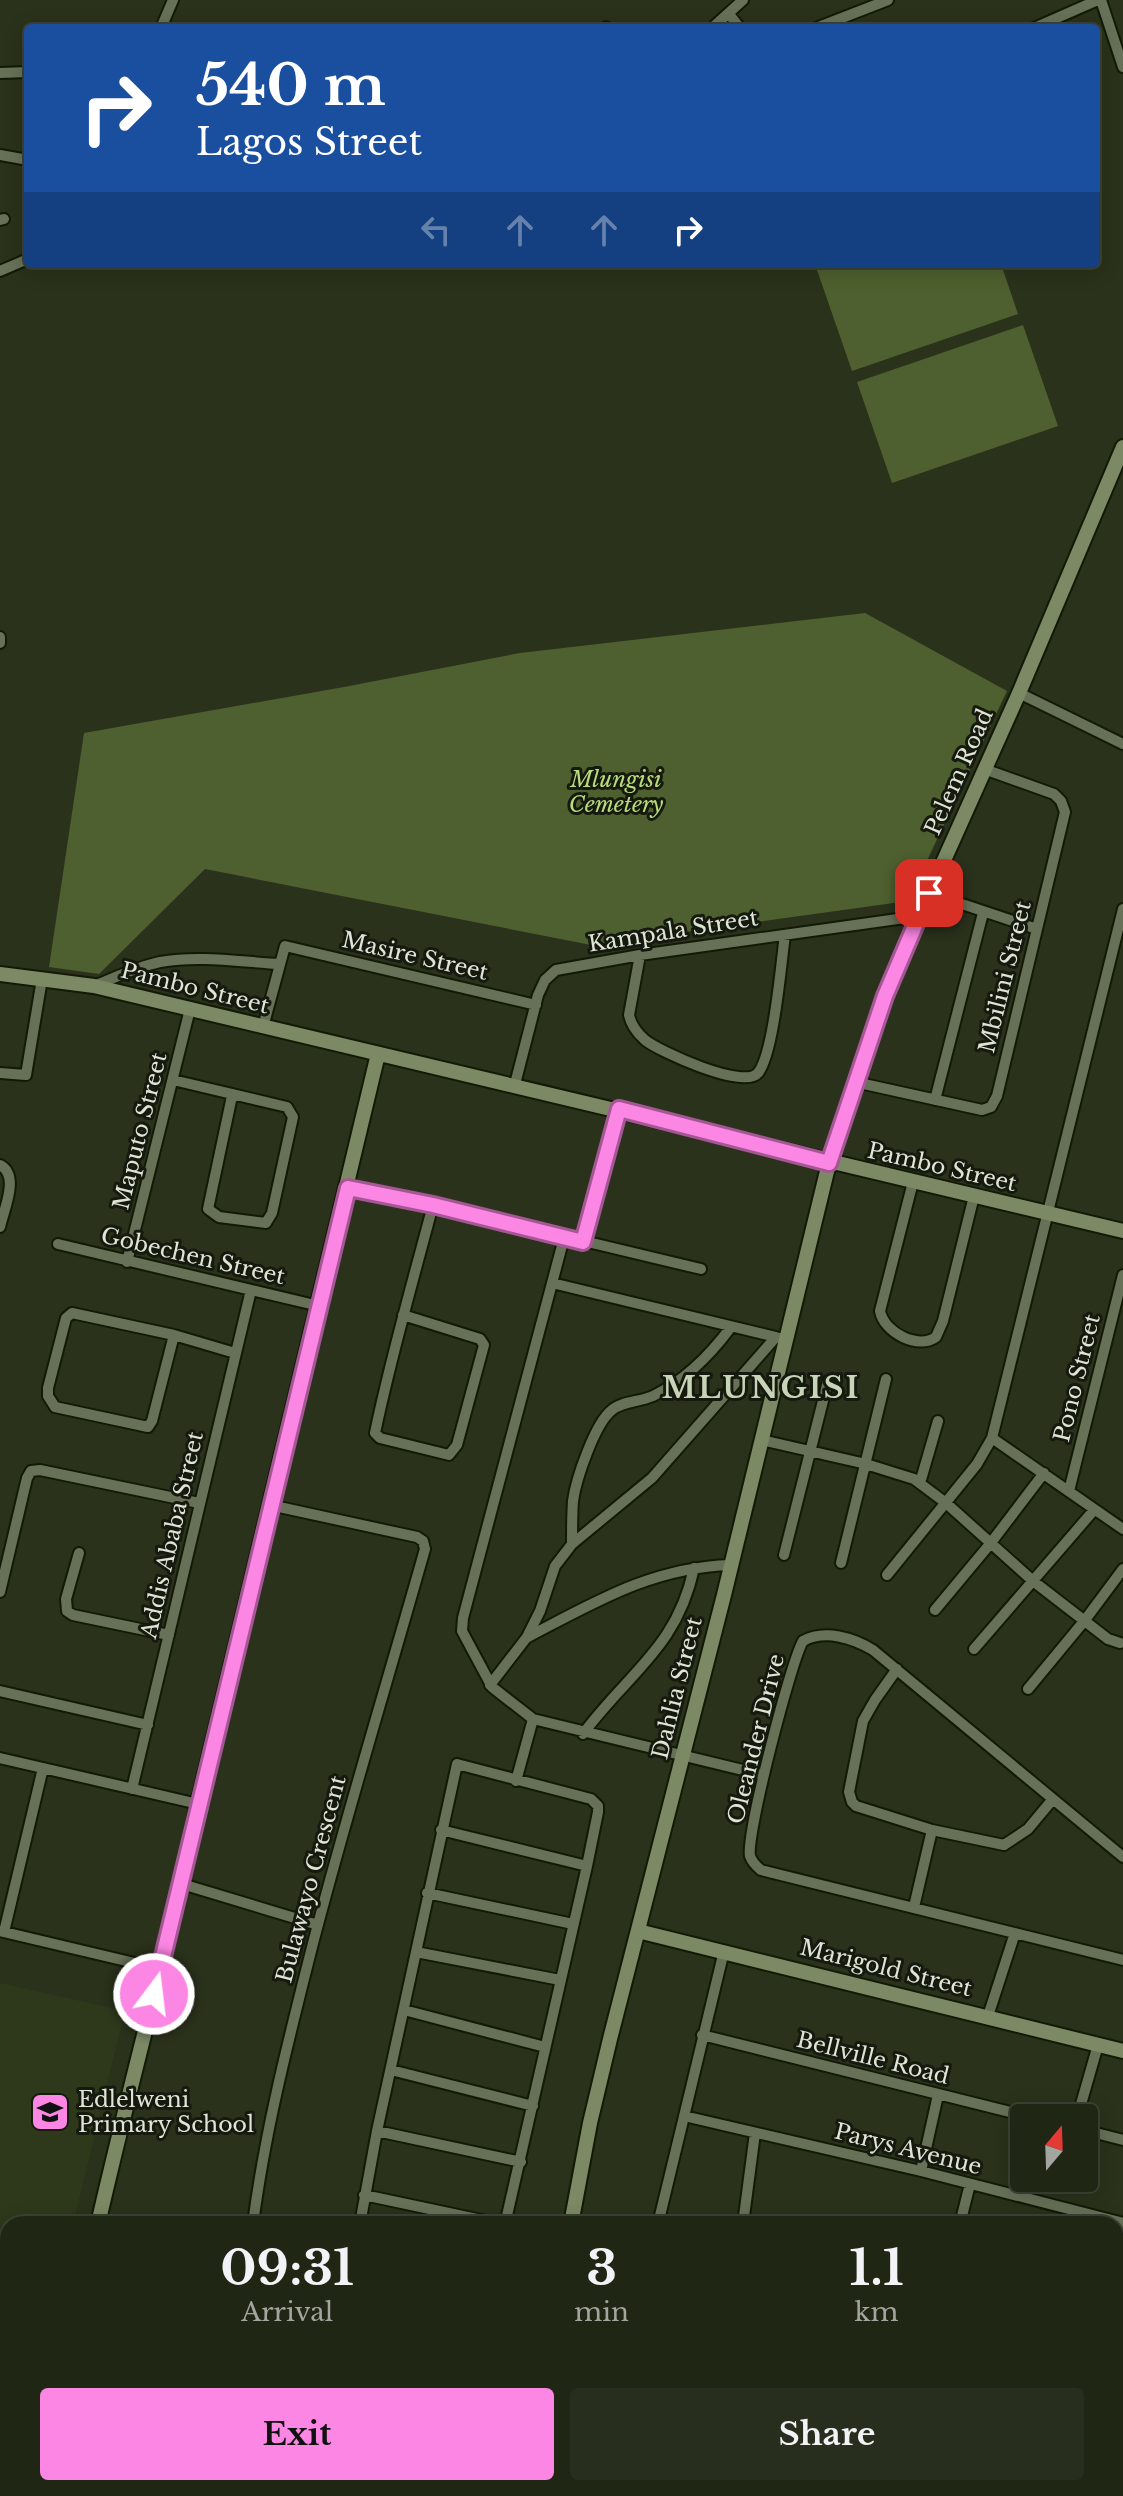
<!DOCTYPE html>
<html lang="en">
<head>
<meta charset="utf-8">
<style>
  :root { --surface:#202614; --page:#282e1d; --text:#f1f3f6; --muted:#a2a5a0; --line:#3d4334; --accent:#fc86e3 }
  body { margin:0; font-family:"Libre Baskerville",serif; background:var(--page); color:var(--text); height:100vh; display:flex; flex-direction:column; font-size:30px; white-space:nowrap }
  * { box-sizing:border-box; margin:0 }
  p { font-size:26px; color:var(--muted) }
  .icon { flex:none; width:44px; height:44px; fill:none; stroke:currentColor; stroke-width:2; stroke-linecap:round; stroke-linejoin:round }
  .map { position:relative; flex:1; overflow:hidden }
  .sheet { position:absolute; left:0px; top:2216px; width:1124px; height:280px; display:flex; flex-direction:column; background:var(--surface); border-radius:24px 24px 0 0; box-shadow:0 4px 20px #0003,0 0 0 2px var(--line) }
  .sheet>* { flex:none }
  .hud { position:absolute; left:24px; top:24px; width:1076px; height:244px; border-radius:8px; box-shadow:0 4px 20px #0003,0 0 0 2px var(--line); background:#1a4fa0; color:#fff; overflow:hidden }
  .needle { width:52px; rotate:19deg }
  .buttons { position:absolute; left:1010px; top:2104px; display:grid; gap:16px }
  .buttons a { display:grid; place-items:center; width:88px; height:88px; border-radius:8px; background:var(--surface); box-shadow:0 4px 20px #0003,0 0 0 2px var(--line); font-size:40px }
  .pin { position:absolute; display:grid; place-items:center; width:68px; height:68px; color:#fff; margin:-34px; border-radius:16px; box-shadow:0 4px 12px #0006 }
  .me { position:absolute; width:88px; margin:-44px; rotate:15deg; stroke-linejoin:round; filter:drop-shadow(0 0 6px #0008) }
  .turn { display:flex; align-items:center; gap:28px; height:168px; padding:0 40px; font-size:36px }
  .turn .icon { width:104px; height:104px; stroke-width:2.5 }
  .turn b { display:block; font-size:56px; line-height:68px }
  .lanes { display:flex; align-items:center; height:76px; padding:0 40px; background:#0003; justify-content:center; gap:40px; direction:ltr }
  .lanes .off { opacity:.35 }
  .eta { display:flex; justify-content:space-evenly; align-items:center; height:136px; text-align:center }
  .eta b { font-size:48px; font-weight:700; line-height:56px }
  .primary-button { display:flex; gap:16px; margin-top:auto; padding:16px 40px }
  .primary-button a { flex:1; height:92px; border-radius:8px; background:var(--accent); color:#111; font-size:32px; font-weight:700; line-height:92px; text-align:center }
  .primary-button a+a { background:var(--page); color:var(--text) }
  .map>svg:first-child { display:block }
</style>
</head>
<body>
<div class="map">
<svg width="1123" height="2496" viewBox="0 0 1123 2496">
  <rect width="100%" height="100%" fill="#2a321b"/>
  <!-- built -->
  <path fill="#2e391b" d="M0 1983 125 2011 73 2224H8V2417L0 2428Z"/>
  <!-- green -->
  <path fill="#4e602f" d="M834 264H1001L1018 314 852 371 817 270Z
    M1023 325 1058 426 892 483 857 382Z
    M865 613 1007 691 908 901 591 945 205 869 99 974 49 967 84 733 344 687 520 653Z
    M993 2488H1098L1105 2496H983Z"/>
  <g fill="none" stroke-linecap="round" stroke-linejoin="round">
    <defs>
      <path id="street" d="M1101 0 1123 67
        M729 14 740 28
        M606 27V28
        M161 28 173 0
        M712 28 743 0
        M816 28 888 0
        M1034 28 1098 0
        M0 73 28 72
        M0 155 28 160
        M0 220 4 219
        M0 271 28 259
        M0 637V643
        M1019 693 1123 744
        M929 893 1037 929
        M640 955 629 1015C631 1025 637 1033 645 1040 660 1052 744 1090 758 1073 774 1053 781 963 785 935
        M94 986C116 977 137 967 160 962 199 955 241 962 280 964
        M263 1027 285 946 536 1005
        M0 1073 26 1075 42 979
        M173 1080 287 1107 293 1117 272 1213 266 1223 219 1217 208 1209 232 1096
        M855 1082 982 1110 991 1107 997 1096 1065 812 1061 801 1054 794 984 769
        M515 1084 538 995 545 980 556 970 640 955 919 916
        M935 1100 983 913
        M0 1165C20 1175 4 1209 0 1227
        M913 1182 880 1311C884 1333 919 1350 936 1337L943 1321 974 1196
        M348 1188 433 1205 701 1269
        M564 1238 463 1618 462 1631 492 1687 533 1719 763 1775
        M583 1242 619 1109
        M58 1244 319 1306
        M127 1262 190 1009
        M552 1283 780 1338
        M403 1315 480 1339 484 1345 457 1445 449 1455 380 1438 375 1433C391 1356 413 1281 433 1205
        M174 1335 152 1421 148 1427 55 1407 48 1396V1388L66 1318 72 1313 174 1335 235 1353
        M992 1438 1123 1529
        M762 1440 866 1464 914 1479 946 1503 1033 1581 1108 1639 1120 1643
        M920 1483 938 1421
        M1069 1491 1123 1275
        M572 1544C572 1530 572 1515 573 1501 576 1479 595 1423 612 1410 622 1401 640 1402 653 1396 684 1381 711 1354 731 1327
        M79 1553 66 1599 67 1611 73 1615 169 1635
        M784 1555 828 1381
        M841 1563 886 1379
        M887 1575 977 1464 992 1438 1123 909
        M0 1592 27 1478 31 1471 40 1470 199 1503
        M935 1610 990 1544 1044 1473
        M528 1637C595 1602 653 1567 731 1565
        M974 1649 1094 1510
        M897 1669 875 1700 863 1721 849 1792 852 1802 856 1806 932 1830 1004 1845 1028 1829 1053 1799
        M490 1685 527 1637 540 1611 555 1566 572 1544 652 1478 776 1337
        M1028 1689 1085 1620 1123 1569
        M0 1691 148 1725
        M583 1734C628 1673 677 1648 694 1568
        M0 1758 198 1804
        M516 1781 533 1719
        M132 1789 251 1290
        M441 1830 587 1866
        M1123 1857 873 1650C853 1638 825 1629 803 1641 791 1661 746 1834 750 1856 752 1862 756 1866 761 1870L1123 1960
        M182 1884 318 1925
        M427 1893 573 1924
        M914 1907 932 1830
        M0 1931 160 1969
        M4 1932 43 1768
        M416 1952 560 1980
        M404 2010 545 2047
        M988 2016 1015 1933
        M702 2035 1034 2118
        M391 2070 533 2106
        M684 2116 921 2171 1123 2223
        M1077 2118 1098 2045
        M1084 2130 1123 2140
        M377 2131 521 2162
        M921 2171 938 2095
        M253 2224C265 2131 288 2042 311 1951 346 1816 387 1683 425 1549L423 1541 417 1537 270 1505
        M360 2224 377 2131 457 1764 591 1799 598 1806V1812L587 1866 506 2220 491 2222 364 2195
        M658 2224 724 1951
        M743 2224 755 2133
        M960 2224 970 2184
        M1116 2400H1123
        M487 2488V2496
        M336 2496 337 2488"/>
      <path id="secondary" d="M0 974 94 986 1123 1231
        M638 1931 1123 2051
        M98 2224C130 2084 169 1945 198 1804L378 1054
        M571 2224 590 2123 610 2039 724 1595 829 1163 855 1082 885 996 919 916 1019 693 1123 447
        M0 2446 8 2438
        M554 2488 555 2496"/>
    </defs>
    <!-- street casing -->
    <use href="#street" stroke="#121a05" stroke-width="14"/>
    <!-- secondary casing -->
    <use href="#secondary" stroke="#121a05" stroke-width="18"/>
    <!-- street -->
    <use href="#street" stroke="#677158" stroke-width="10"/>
    <!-- secondary -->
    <use href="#secondary" stroke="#7b8a65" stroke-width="14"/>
  </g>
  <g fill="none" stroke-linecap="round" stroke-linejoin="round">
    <defs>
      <path id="route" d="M154 1994 348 1188 433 1205 583 1242 619 1109 829 1163 885 996 929 893"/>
    </defs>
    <!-- route casing -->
    <use href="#route" stroke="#a45794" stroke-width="20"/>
    <!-- route -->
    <use href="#route" stroke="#fc86e3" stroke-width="14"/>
  </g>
  <!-- icons -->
  <defs>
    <symbol id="school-square" viewBox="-11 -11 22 22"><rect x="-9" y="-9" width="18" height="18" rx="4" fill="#fc86e3" stroke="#15190e"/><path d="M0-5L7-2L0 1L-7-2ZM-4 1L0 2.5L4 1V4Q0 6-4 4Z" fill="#111"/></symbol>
  </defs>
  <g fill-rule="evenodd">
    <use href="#school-square" x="28" y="2090" width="44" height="44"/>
  </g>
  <g text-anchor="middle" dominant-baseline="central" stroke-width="6" stroke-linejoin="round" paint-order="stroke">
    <!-- street labels -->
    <g font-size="22" fill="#dee5d6" stroke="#15190e">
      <text transform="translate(959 772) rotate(-66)">Pelem Road</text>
      <text transform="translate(673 931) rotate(-9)">Kampala Street</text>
      <text transform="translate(415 956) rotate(13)">Masire Street</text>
      <text transform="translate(1005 977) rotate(-76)">Mbilini Street</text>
      <text transform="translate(195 988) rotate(14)">Pambo Street</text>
      <text transform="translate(140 1131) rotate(-76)">Maputo Street</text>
      <text transform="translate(942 1167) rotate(13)">Pambo Street</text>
      <text transform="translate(193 1256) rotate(13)">Gobechen Street</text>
      <text transform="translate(1077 1378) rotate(-76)">Pono Street</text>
      <text transform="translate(172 1535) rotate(-77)">Addis Ababa Street</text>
      <text transform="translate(677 1688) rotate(-76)">Dahlia Street</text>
      <text transform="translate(756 1739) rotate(-76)">Oleander Drive</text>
      <text transform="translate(311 1879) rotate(-75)">Bulawayo Crescent</text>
      <text transform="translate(886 1968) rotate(14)">Marigold Street</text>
      <text transform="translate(873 2058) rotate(14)">Bellville Road</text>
      <text transform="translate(908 2149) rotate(14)">Parys Avenue</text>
    </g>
    <!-- park labels -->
    <g font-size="22" font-style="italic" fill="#b8db7c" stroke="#15190e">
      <text x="616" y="779">Mlungisi<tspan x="616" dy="25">Cemetery</tspan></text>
    </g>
    <!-- poi labels -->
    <g font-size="22" fill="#dee5d6" stroke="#15190e" text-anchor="start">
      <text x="78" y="2099">Edlelweni<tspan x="78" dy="25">Primary School</tspan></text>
    </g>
    <!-- district labels -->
    <g font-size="30" font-weight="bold" letter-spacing="2" fill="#c8d4b7" stroke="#15190e">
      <text x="761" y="1387">MLUNGISI</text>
    </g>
  </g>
</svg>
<div class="buttons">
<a><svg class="needle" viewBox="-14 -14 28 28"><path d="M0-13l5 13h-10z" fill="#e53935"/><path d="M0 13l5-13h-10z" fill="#a2a5a0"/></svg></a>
</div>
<div class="pin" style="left:929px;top:893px;background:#d93025"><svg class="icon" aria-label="arrive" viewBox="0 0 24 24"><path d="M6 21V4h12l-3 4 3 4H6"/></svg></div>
<svg class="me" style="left:154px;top:1994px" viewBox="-20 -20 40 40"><circle r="17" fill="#fc86e3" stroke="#fff" stroke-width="3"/><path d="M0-11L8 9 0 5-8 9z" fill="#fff"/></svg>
<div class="hud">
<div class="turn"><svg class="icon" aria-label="right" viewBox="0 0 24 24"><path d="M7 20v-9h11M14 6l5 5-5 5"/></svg><div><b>540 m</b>Lagos Street</div></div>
<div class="lanes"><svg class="icon off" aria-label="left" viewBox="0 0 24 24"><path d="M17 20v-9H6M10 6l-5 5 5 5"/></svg><svg class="icon off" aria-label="ahead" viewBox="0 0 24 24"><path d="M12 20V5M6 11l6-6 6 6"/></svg><svg class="icon off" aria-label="ahead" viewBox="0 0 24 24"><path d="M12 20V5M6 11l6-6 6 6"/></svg><svg class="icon" aria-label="right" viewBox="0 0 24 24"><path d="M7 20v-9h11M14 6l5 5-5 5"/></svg></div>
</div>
<section class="sheet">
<div class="eta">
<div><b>09:31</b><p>Arrival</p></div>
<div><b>3</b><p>min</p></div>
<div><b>1.1</b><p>km</p></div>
</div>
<div class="primary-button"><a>Exit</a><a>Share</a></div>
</section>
</div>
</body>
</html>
